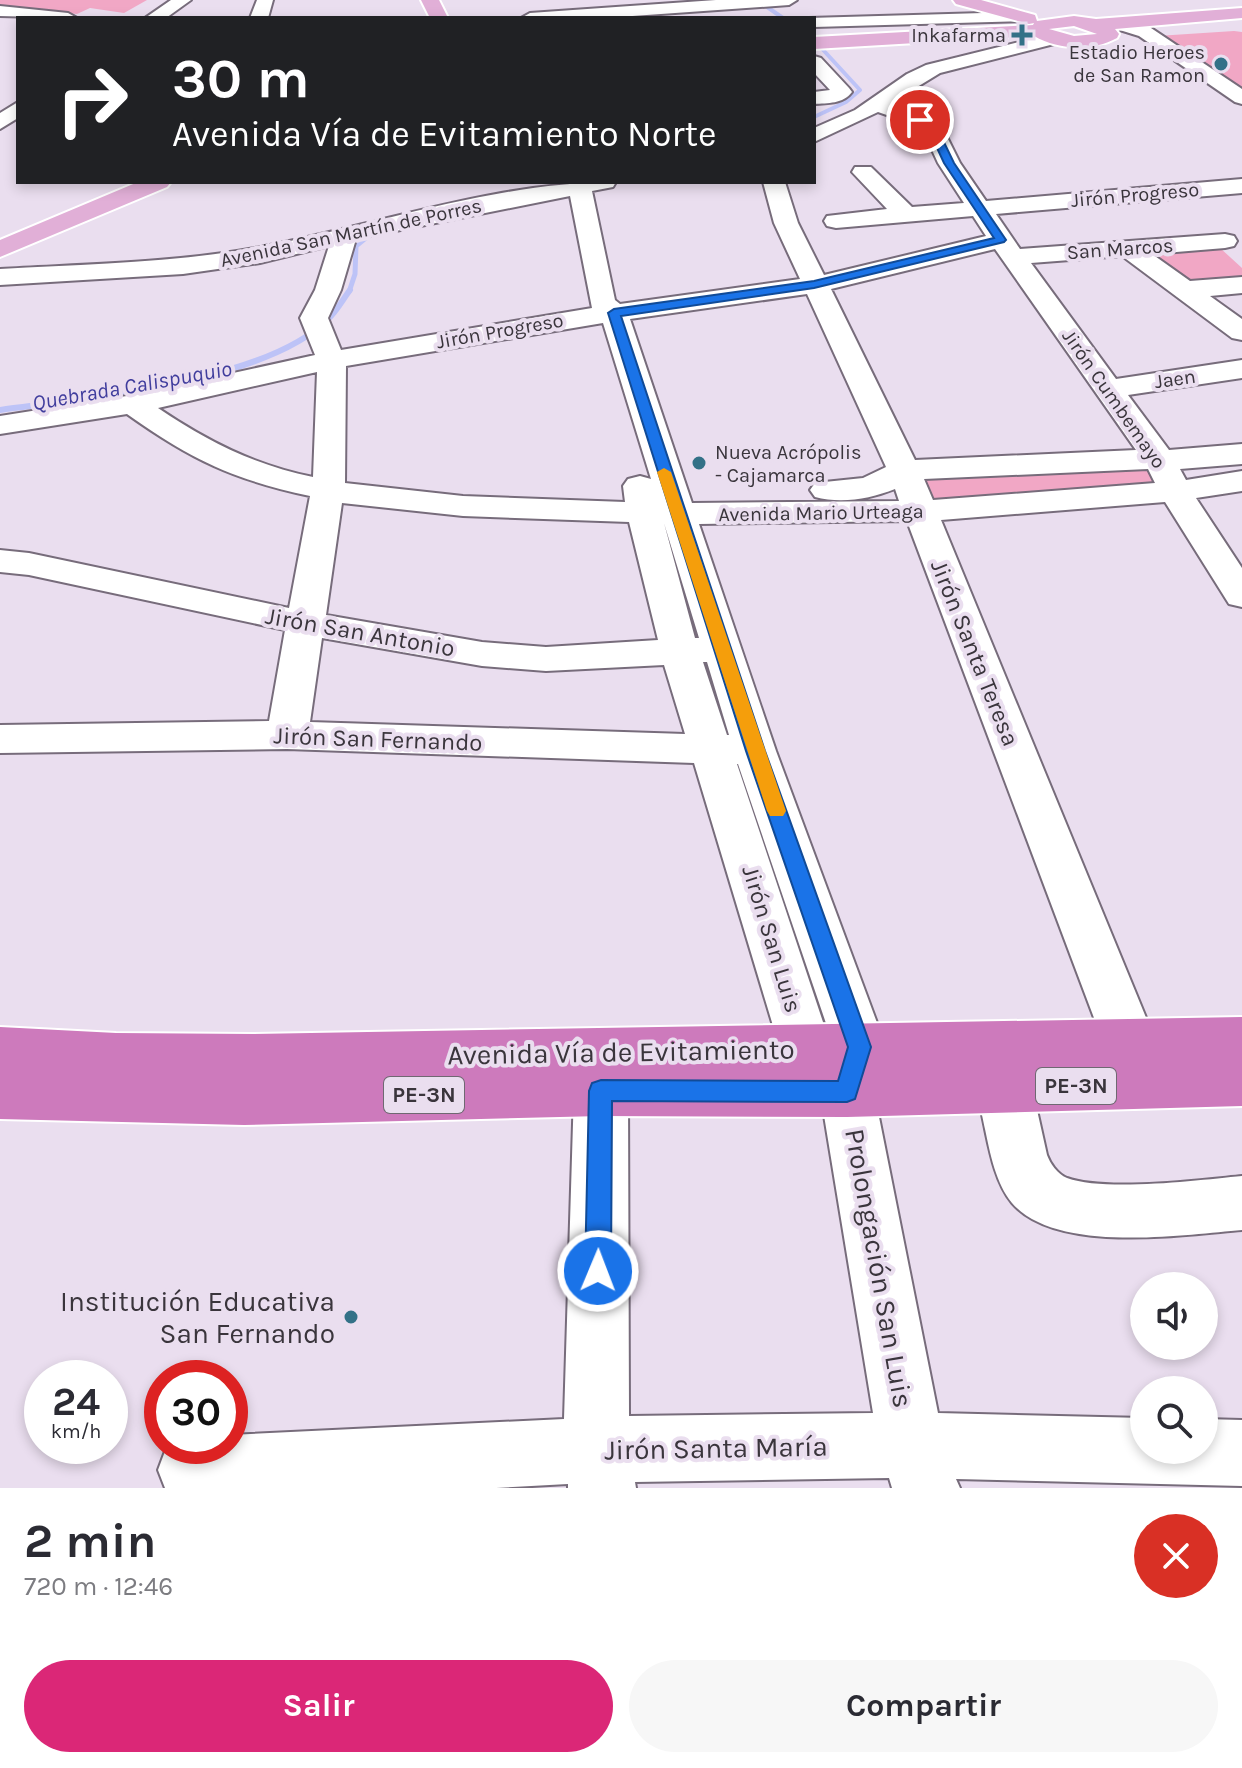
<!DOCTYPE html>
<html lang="es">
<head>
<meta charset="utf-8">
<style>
  :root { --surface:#fff; --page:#f7f7f7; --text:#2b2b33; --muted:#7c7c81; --accent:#db2777 }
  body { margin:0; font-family:Karla,sans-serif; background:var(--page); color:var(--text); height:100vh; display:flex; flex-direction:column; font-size:30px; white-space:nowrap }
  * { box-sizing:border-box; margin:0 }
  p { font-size:26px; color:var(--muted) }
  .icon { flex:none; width:44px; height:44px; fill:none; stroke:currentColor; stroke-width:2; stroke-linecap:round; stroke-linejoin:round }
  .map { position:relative; height:1488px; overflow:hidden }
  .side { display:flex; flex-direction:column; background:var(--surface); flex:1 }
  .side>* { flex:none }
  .top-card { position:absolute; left:16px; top:16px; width:800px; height:168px; border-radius:0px; box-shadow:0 4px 12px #0003; background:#202124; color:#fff; overflow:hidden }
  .tools { position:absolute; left:1130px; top:1272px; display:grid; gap:16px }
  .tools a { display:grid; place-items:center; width:88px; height:88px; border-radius:50%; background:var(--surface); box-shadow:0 4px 12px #0003; font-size:40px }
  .speed { position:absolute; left:24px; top:1360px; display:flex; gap:16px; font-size:40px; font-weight:700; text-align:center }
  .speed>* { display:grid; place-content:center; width:104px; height:104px; border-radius:50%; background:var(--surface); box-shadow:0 4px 12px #0003; line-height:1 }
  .speed small { font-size:20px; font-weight:400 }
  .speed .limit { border:12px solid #d22; background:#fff; color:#111 }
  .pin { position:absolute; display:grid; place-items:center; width:68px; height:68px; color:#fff; margin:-34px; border:4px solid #fff; border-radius:50%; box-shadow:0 2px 8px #0007 }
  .me { position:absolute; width:88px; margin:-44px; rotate:1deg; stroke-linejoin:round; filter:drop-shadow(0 0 6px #0008) }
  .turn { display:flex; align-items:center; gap:28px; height:168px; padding:0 24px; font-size:36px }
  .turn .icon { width:104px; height:104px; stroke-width:2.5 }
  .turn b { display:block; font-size:56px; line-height:68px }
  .round { display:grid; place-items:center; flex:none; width:84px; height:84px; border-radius:42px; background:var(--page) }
  .headline { display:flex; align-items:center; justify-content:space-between; height:136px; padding:0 24px }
  h1 { font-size:48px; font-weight:700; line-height:60px }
  .button { display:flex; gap:16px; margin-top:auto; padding:16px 24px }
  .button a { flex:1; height:92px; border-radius:48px; background:var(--accent); color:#fff; font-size:32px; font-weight:700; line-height:92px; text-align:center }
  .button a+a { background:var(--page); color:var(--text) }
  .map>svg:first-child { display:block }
</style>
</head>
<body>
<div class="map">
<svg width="1242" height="1488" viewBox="0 0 1242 1488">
  <rect width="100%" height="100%" fill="#eadeef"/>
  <!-- green -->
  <path fill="#f1a7c5" d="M0 0H147L124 13 90 8 77 14 0 7Z
    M1234 31 1242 32V92L1157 36Z
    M1219 247 1242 268V281L1186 287 1141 252Z
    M1152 463 1168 497 928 510 918 469Z"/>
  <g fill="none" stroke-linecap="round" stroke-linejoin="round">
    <!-- stream-far2 -->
    <path stroke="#bdc3f7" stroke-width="4" d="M757 0 783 18
      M814 40 860 90 846 102 814 117"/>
    <!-- stream-far1 -->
    <path stroke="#bdc3f7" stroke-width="5" d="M349 292 355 274 356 246 373 232"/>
    <!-- stream -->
    <path stroke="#bdc3f7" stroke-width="6" d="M0 410C86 398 267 382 328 319 337 311 343 299 350 290"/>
    <defs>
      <path id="minor" d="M171 0H191L166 18H145Z
        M257 0H273L268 18H250Z
        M716 0H797L789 5 604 18H521L530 13Z
        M0 6 68 13 77 18 0 16Z
        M1020 12 1026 13 1029 17 1026 21 814 27V18H809Z
        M1116 18 1151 28 1242 89V104L1235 102 1139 36 1110 27 1107 23Z
        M1056 33 1065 38 1062 42 940 73 891 103 927 116 944 131 960 163 986 201 1242 179V193L996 214 1020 249 1225 234 1234 236 1237 241 1234 246 1225 248 1152 254 1190 281 1242 277V293L1210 296 1242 319V340L1232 338 1122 256 1031 263 1116 379 1242 360V378L1128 395 1169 450 1242 444V464L1180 469 1186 480 1242 471V491L1196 498 1242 568V607L1229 604 1165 502 941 520 1168 1071 1160 1087 1141 1094 1122 1087 1114 1071 907 521 699 524 776 751 886 1047 874 1092 938 1413 1144 1418V1450H1204V1419L1242 1420V1486L956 1479 960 1488H892L889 1478 635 1482 636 1488H568V1484L496 1488H165L158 1470 167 1446H230V1435L564 1419 574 1091 582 1074 601 1068 620 1074 628 1091 629 1416 873 1413 820 1091C801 1084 789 1067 780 1049L694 763 287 749 0 753V725L269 721 285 630 29 575 0 572V550L29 553 289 608 310 496C234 480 190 459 127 414L0 434V416L133 395 315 355 300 318 315 290 329 246 260 263 183 274 0 285V269C86 264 174 263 260 247 378 225 495 182 616 182L613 187 592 191 615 300 620 304 800 279 774 223 763 182H785L798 223 824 275 986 236 973 216 836 228 827 226 824 221 827 216 887 209 852 172 855 167H871L912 207 964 203 938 163 927 139 913 124 878 112 814 142V128L855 110 907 74 926 65ZM570 196 592 308 341 350 328 318 341 290 356 239ZM995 249 1136 450 915 460 831 289ZM807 294 886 467 863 478 815 483 810 490 815 497C841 504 870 499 895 489L899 501 692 503 630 319ZM603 323 651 479 640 476 628 479 623 486 625 502 463 496 345 483 346 366ZM317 372 313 477C254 465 207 441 158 408ZM1148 469 1155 483 933 500 924 479ZM342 503 463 516 629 522 658 640 546 647 482 642 326 615ZM664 523 699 638H695ZM322 638 482 666 546 671 664 665 685 734 310 722ZM703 662H707L729 735H727ZM737 764H738L832 1041 828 1037Z
        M814 56 821 58 849 88 852 92C843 104 828 103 814 104V92L830 90 814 73Z
        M18 102V118L0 129V113Z
        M999 1034 1018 1040 1025 1056 1047 1155C1050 1163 1057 1174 1067 1178 1105 1192 1200 1180 1242 1176V1230C1182 1235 1056 1254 1012 1203 996 1184 990 1153 985 1129 982 1112 971 1072 973 1057 973 1052 978 1045 980 1040Z"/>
      <path id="major" d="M421 0H439L448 18H430Z
        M953 0H981L1035 15 1037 21 1074 16 1096 19 1242 8V18L1115 29 1119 34 1117 38C1091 52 1059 50 1034 36L814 49V37L1033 25 1034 23 1029 24 956 4ZM1074 26 1097 34 1074 36 1049 29Z
        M138 182H171L167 187 0 257V240Z"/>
      <path id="highway" d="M1242 1017V1106L847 1117 601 1116 244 1125 0 1119V1027L116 1033 252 1034Z"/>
    </defs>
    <!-- minor casing -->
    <use href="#minor" stroke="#776c7b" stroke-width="4"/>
    <!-- major casing -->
    <use href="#major" stroke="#fff" stroke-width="4"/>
    <!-- highway casing -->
    <use href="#highway" stroke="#fff" stroke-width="4"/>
    <!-- minor -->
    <use href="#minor" fill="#fff" fill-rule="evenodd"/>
    <!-- major -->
    <use href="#major" fill="#e1afd7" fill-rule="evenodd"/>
    <!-- highway -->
    <use href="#highway" fill="#cd7abc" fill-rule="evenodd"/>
  </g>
  <!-- route -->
  <path fill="#1a73e8" stroke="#114b97" stroke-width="2" d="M916 118H923L941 136 954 163 1006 240 1004 242 814 288 621 316 765 751 871 1047 855 1099 847 1102 612 1101 611 1271 607 1280 598 1283 589 1280 585 1271 589 1091 592 1083 601 1080 838 1081 848 1047 746 751 608 313 614 309 814 281 994 238 944 163 932 137 916 122Z"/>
  <!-- slow -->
  <path fill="#f59e0b" d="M664 468 671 472 786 811 783 816H770L767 811 657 472Z"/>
  <!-- markers -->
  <g fill="#337187" stroke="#eadeef" stroke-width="3">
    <path d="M1018 23h8v8h8v8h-8v8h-8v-8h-8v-8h8z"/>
    <circle cx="1221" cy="64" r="8"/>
    <circle cx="699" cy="463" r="8"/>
    <circle cx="351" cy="1317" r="8"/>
  </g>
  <g text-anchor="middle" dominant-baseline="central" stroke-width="8" stroke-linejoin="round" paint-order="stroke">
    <!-- far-poi labels -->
    <g font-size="20" fill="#3a353c" stroke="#eadeef" text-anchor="end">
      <text x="1006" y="35">Inkafarma</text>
      <text x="1205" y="52">Estadio Heroes<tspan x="1205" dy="23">de San Ramon</tspan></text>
      <text x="715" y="452" text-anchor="start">Nueva Acrópolis<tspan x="715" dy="23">- Cajamarca</tspan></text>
    </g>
    <!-- far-street labels -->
    <g font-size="20" fill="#3a353c" stroke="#eadeef">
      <text transform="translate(1135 195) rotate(-5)">Jirón Progreso</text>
      <text transform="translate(351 233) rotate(-12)">Avenida San Martín de Porres</text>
      <text transform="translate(1120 249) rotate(-4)">San Marcos</text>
      <text transform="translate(500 331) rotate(-10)">Jirón Progreso</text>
      <text transform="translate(1175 379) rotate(-8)">Jaen</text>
      <text transform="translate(1114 399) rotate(55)">Jirón Cumbemayo</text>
      <text transform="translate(821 513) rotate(-1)">Avenida Mario Urteaga</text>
    </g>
    <!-- far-water labels -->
    <g font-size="22" font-style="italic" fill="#403d9d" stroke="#eadeef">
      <text transform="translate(132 386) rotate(-10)">Quebrada Calispuquio</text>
    </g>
    <!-- shield labels -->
    <g fill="#eadeef" stroke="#6f6872" stroke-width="2">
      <rect x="1036" y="1068" width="80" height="36" rx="6"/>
      <rect x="384" y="1077" width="80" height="36" rx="6"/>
    </g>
    <g font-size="22" font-weight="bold" fill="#3a353c">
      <text x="1076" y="1086">PE-3N</text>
      <text x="424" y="1095">PE-3N</text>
    </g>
    <!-- street labels -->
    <g font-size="24" fill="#3a353c" stroke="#eadeef">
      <text transform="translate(360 632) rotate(10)">Jirón San Antonio</text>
      <text transform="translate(975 653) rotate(68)">Jirón Santa Teresa</text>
      <text transform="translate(378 739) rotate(2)">Jirón San Fernando</text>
      <text transform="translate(772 939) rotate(73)">Jirón San Luis</text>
    </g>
    <!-- near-street labels -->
    <g font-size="28" fill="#3a353c" stroke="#eadeef">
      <text transform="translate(621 1052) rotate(-1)">Avenida Vía de Evitamiento</text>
      <text transform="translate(879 1268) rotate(80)">Prolongación San Luis</text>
      <text transform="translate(716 1448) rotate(-1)">Jirón Santa María</text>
    </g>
    <!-- near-poi labels -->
    <g font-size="28" fill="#3a353c" stroke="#eadeef" text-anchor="end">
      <text x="335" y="1301">Institución Educativa<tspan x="335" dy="32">San Fernando</tspan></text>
    </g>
  </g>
</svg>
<div class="tools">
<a><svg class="icon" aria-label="sound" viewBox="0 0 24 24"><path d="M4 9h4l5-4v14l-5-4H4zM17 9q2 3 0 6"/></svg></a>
<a><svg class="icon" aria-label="search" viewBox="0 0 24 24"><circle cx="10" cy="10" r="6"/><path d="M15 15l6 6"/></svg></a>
</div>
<div class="speed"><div>24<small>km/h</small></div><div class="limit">30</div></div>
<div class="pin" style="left:920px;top:120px;background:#d93025"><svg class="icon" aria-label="arrive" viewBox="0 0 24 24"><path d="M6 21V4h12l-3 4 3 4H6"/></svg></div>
<svg class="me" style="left:598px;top:1271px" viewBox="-20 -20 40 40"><circle r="17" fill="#1a73e8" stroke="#fff" stroke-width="3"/><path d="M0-11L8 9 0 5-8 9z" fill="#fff"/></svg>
<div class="top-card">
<div class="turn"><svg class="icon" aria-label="right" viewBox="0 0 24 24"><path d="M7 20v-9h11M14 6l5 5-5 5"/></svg><div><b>30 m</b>Avenida Vía de Evitamiento Norte</div></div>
</div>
</div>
<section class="side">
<div class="headline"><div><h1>2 min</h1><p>720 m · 12:46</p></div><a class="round" style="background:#d93025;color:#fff"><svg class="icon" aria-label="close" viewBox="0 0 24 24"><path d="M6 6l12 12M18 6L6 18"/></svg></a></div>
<div class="button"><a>Salir</a><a>Compartir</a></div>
</section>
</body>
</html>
